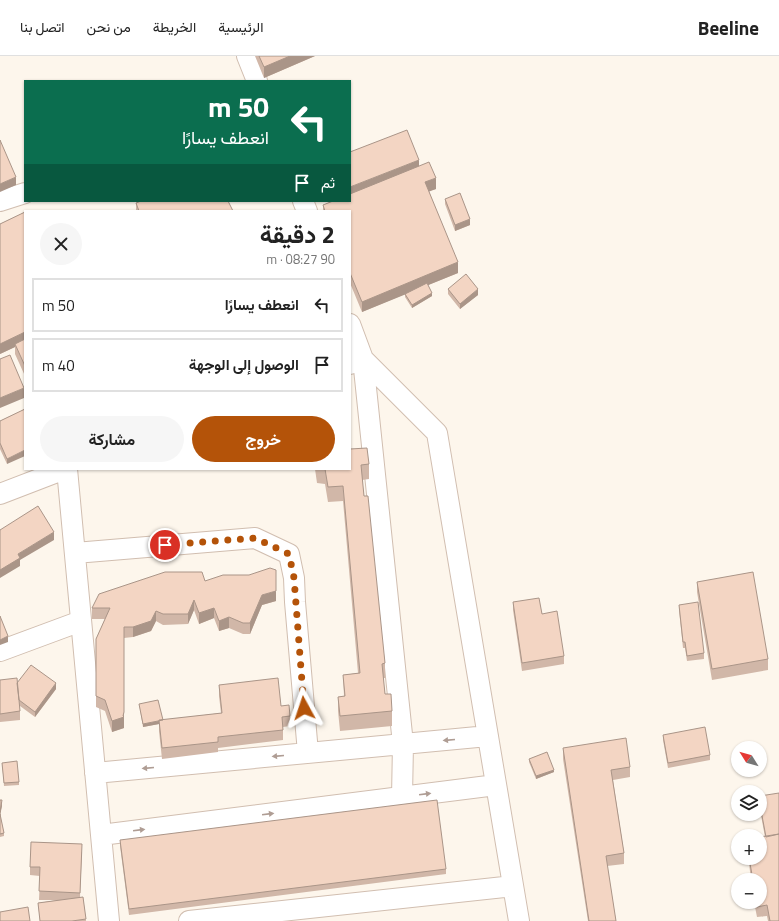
<!DOCTYPE html>
<html lang="ar">
<head>
<meta charset="utf-8">
<style>
  :root { --surface:#fff; --page:#f6f6f6; --text:#222; --muted:#767676; --line:#e0e0e0; --accent:#b45309 }
  body { margin:0; font-family:"Titillium Web",Vazirmatn,sans-serif; background:var(--page); color:var(--text); direction:rtl; height:100vh; display:flex; flex-direction:column; font-size:15px; white-space:nowrap }
  * { box-sizing:border-box; margin:0 }
  p { font-size:13px; color:var(--muted) }
  .icon { flex:none; width:22px; height:22px; fill:none; stroke:currentColor; stroke-width:2; stroke-linecap:round; stroke-linejoin:round }
  .map { position:relative; flex:1; overflow:hidden; direction:ltr }
  .panel { position:absolute; left:24px; top:154px; width:327px; height:260px; display:flex; flex-direction:column; background:var(--surface); border-radius:0px; box-shadow:0 1px 3px #0004; direction:rtl }
  .panel>* { flex:none }
  .top-card { position:absolute; left:24px; top:24px; width:327px; height:122px; border-radius:0px; box-shadow:0 1px 3px #0004; direction:rtl; background:#0b6e4f; color:#fff; overflow:hidden }
  .needle { width:26px; rotate:307deg }
  .fabs { position:absolute; left:731px; top:685px; display:grid; gap:8px }
  .fabs a { display:grid; place-items:center; width:36px; height:36px; border-radius:50%; background:var(--surface); box-shadow:0 1px 3px #0004; font-size:20px }
  .pin { position:absolute; display:grid; place-items:center; width:34px; height:34px; color:#fff; margin:-17px; border:2px solid #fff; border-radius:50%; box-shadow:0 1px 4px #0007 }
  .me { position:absolute; width:44px; margin:-22px; rotate:355deg; stroke-linejoin:round; filter:drop-shadow(0 0 3px #0008) }
  .turn { display:flex; align-items:center; gap:14px; height:84px; padding:0 16px; font-size:18px }
  .turn .icon { width:52px; height:52px; stroke-width:2.5 }
  .turn b { display:block; font-size:28px; line-height:34px }
  .then { display:flex; align-items:center; height:38px; padding:0 16px; background:#0003; gap:8px; font-size:15px }
  .round { display:grid; place-items:center; flex:none; width:42px; height:42px; border-radius:21px; background:var(--page) }
  .summary { display:flex; align-items:center; justify-content:space-between; height:68px; padding:0 16px }
  h1 { font-size:24px; font-weight:700; line-height:30px }
  .action { display:flex; gap:8px; margin-top:auto; padding:8px 16px }
  .action a { flex:1; height:46px; border-radius:24px; background:var(--accent); color:#fff; font-size:16px; font-weight:700; line-height:46px; text-align:center }
  .action a+a { background:var(--page); color:var(--text) }
  ul { padding:0; list-style:none }
  li { display:flex; align-items:center; gap:12px; height:54px; margin:0 8px 6px; padding:0 8px; border:2px solid var(--line); border-radius:0px }
  li div { flex:1 }
  li b { display:block; font-size:15px }
  li em { font-style:normal }
  header { display:flex; align-items:center; gap:24px; box-sizing:border-box; height:56px; padding:0 20px; background:var(--surface); border-bottom:1px solid var(--line) }
  header strong { font-size:19px }
  nav { display:flex; gap:22px; margin-inline-start:auto; font-size:14px }
  .map>svg:first-child { display:block }
</style>
</head>
<body>
<header>
<strong>Beeline</strong>
<nav><a>الرئيسية</a><a>الخريطة</a><a>من نحن</a><a>اتصل بنا</a></nav>
</header>
<div class="map">
<svg width="779" height="865" viewBox="0 0 779 865">
  <rect width="100%" height="100%" fill="#fdf6ec"/>
  <g fill="none" stroke-linecap="round" stroke-linejoin="round">
    <defs>
      <path id="minor" d="M247 0 257 25
        M0 145 25 137
        M303 145 307 155
        M350 268 363 303 403 688 402 741
        M350 308 363 303 437 377 519 865
        M67 413 109 865
        M0 438 65 413
        M75 497 255 482 289 498 294 522 295 546 308 697
        M0 595 81 565
        M95 717 488 680
        M101 779 496 729
        M189 865 513 830"/>
    </defs>
    <!-- minor casing -->
    <use href="#minor" stroke="#d1beb0" stroke-width="22"/>
    <!-- minor -->
    <use href="#minor" stroke="#fff" stroke-width="20"/>
  </g>
  <!-- wall -->
  <path fill="#d1b7a8" d="M255 0H315L264 22Z
    M419 110 436 133 429 135 458 217 428 229 432 240 412 252 405 241V238L362 256 350 227V155H323V149L329 147 328 145H350Z
    M445 143 470 169 455 175 445 148Z
    M136 147 233 155H136Z
    M25 156V320L15 298V291L0 298V168Z
    M448 233 478 239 460 253 448 238Z
    M25 353 7 408 0 393V365Z
    M350 393 369 408V423L362 424 385 607V622H383L385 638 392 655V670L340 675 338 655V641L344 640 343 619 358 617 343 445 328 446 325 428 317 427 315 413H350Z
    M205 525 276 545 262 549 250 578H243L229 572 219 575 214 562 199 568 194 554 188 568 163 569 156 565 151 575 133 581 124 582V672L112 676 105 655 96 651V583L105 563H92V552Z
    M697 526 768 603V614L712 624 697 536Z
    M513 546 542 558 564 600V608L522 615 513 554Z
    M679 549 704 597V603L687 605 685 592H683L679 554Z
    M0 624 17 627 56 633 35 661 20 650V664L0 666Z
    M219 629 281 650 290 660V670L283 671V684L218 692V696L162 703 159 675V668L143 671 139 648 163 664 221 657 219 640Z
    M663 679 710 699V704L668 712 663 684Z
    M563 692 630 711V721L613 724 624 797V808L607 810 616 865H588L563 703Z
    M529 703 554 716 536 723 529 706Z
    M2 707 19 726V729L4 730Z
    M760 740 779 865H768L767 860 757 861 754 846H760V824H751L749 807V802H760L765 781 760 754Z
    M0 744 2 749 0 759 4 777V780L0 781Z
    M120 784 446 813V818L129 859 120 790Z
    M82 796 80 841H83L86 865H40L38 847 57 844H39L40 820 30 819V811Z"/>
  <!-- shaded-wall -->
  <path fill="#aa9588" d="M290 0H315L264 22V11Z
    M419 104V112L350 139V131Z
    M16 121V129L0 136V128Z
    M436 122V133L425 137V126Z
    M470 163V169L455 175V169Z
    M458 206V217L362 256V246Z
    M478 233V239L460 253V248Z
    M432 237V240L412 252V249Z
    M25 276V286L15 288V291L0 298V288Z
    M24 332V342L0 352V342Z
    M25 394V400L7 408V403Z
    M54 476V484L20 504V510L0 522V514L18 498Z
    M276 535V545L262 549 250 578V567L262 539Z
    M194 544V554L188 568V558Z
    M214 552V562L199 568V557Z
    M156 555V565L151 575 133 581V571Z
    M229 561V572L219 575V565Z
    M8 580V586L0 589V584Z
    M56 627V633L35 661V656Z
    M124 656V672L112 676V665L123 660Z
    M159 665V668L143 671V668Z
    M554 714V716L536 723V720Z
    M2 744V749L0 761V756Z"/>
  <!-- building -->
  <path fill="#f3d5c3" stroke="#aa9588" d="M259 0H290L264 11Z
    M407 74 419 104 350 131V96Z
    M0 84 16 121 0 128Z
    M429 106 436 122 425 126 458 206 362 246 350 217V155H325L323 149 333 145H350V138Z
    M460 137 470 163 455 169 445 143Z
    M141 145H228L233 155H139L136 147Z
    M25 156V276L0 288V168Z
    M466 218 478 233 460 248 448 233Z
    M427 227 432 237 412 249 405 238Z
    M25 283V310L15 288Z
    M10 299 24 332 0 342V303Z
    M25 353V394L7 403 0 387V365Z
    M367 392 369 408 361 409 364 440H368L385 607 382 608 385 638H391L392 655 340 660 338 641 345 640 343 619 360 617 343 430 328 431 325 413H322H350V393Z
    M38 450 54 476 18 498 20 502 0 514V474Z
    M270 512 276 514V535L262 539 250 567H243L229 561 219 565 214 552 199 557 194 544 188 558H163L156 555 151 565 133 571H124V656L123 660 124 661 112 665 105 644 96 640V583L110 552H92L99 538 165 516H202L205 525 223 519H249Z
    M753 516 768 603 712 613 697 526Z
    M539 542 542 558 557 555 564 600 522 607 513 546Z
    M698 546 704 597 687 600 685 586H683L679 549Z
    M0 560 8 580 0 584Z
    M31 609 56 627 35 656 19 644 17 627Z
    M17 622 20 655 0 658V624Z
    M278 622 281 650 289 649 290 660 282 661 283 674 218 681V686L162 692 159 664 222 657 219 629Z
    M158 644 163 664 143 668 139 648Z
    M705 671 710 699 668 707 663 679Z
    M626 682 630 711 611 714 624 797 606 800 616 865H589L563 692Z
    M547 696 554 714 536 720 529 703Z
    M17 705 19 726 4 727 2 707Z
    M779 737V778L766 781 760 749V740Z
    M0 744H2L0 756Z
    M437 744 446 813 129 853 120 784Z
    M0 758 4 777 0 778Z
    M779 778V865H770L767 849 757 851 756 846H760V824H753L749 802H760V781Z
    M31 786 82 788 80 837 39 835 40 811H30Z
    M83 841 86 863 72 865H40L38 847Z
    M28 851 30 865H0V856Z"/>
  <!-- one-way arrows -->
  <defs><path id="oneway-solid" d="M-6-.8H1V-3.2L6.5 0L1 3.2V.8H-6Z"/></defs>
  <g fill="#af9d94">
    <use href="#oneway-solid" transform="translate(449 684) rotate(175)"/>
    <use href="#oneway-solid" transform="translate(278 700) rotate(175)"/>
    <use href="#oneway-solid" transform="translate(148 712) rotate(175)"/>
    <use href="#oneway-solid" transform="translate(425 738) rotate(-7)"/>
    <use href="#oneway-solid" transform="translate(268 758) rotate(-7)"/>
    <use href="#oneway-solid" transform="translate(139 774) rotate(-7)"/>
  </g>
  <g fill="none" stroke-linecap="round" stroke-linejoin="round">
    <!-- route -->
    <path stroke="#b45309" stroke-width="7" stroke-dasharray="0 12.6" d="M165 489 255 482 289 498 294 522 304 652"/>
  </g>
</svg>
<div class="fabs">
<a><svg class="needle" viewBox="-14 -14 28 28"><path d="M0-13l5 13h-10z" fill="#e53935"/><path d="M0 13l5-13h-10z" fill="#767676"/></svg></a>
<a><svg class="icon" aria-label="layers" viewBox="0 0 24 24"><path d="M12 4l9 5-9 5-9-5zM3 14l9 5 9-5"/></svg></a>
<a>+</a>
<a>−</a>
</div>
<div class="pin" style="left:165px;top:489px;background:#d93025"><svg class="icon" aria-label="arrive" viewBox="0 0 24 24"><path d="M6 21V4h12l-3 4 3 4H6"/></svg></div>
<svg class="me" style="left:304px;top:652px" viewBox="-20 -20 40 40"><path d="M0-17L14 15 0 8-14 15z" fill="#b45309" stroke="#fff" stroke-width="4"/></svg>
<div class="top-card">
<div class="turn"><svg class="icon" aria-label="left" viewBox="0 0 24 24"><path d="M17 20v-9H6M10 6l-5 5 5 5"/></svg><div><b>50 m</b>انعطف يسارًا</div></div>
<div class="then">ثم<svg class="icon" aria-label="arrive" viewBox="0 0 24 24"><path d="M6 21V4h12l-3 4 3 4H6"/></svg></div>
</div>
<section class="panel">
<div class="summary"><div><h1>2 دقيقة</h1><p>90 m · 08:27</p></div><a class="round"><svg class="icon" aria-label="close" viewBox="0 0 24 24"><path d="M6 6l12 12M18 6L6 18"/></svg></a></div>
<ul>
<li><svg class="icon" aria-label="left" viewBox="0 0 24 24"><path d="M17 20v-9H6M10 6l-5 5 5 5"/></svg><div><b>انعطف يسارًا</b></div><em>50 m</em></li>
<li><svg class="icon" aria-label="arrive" viewBox="0 0 24 24"><path d="M6 21V4h12l-3 4 3 4H6"/></svg><div><b>الوصول إلى الوجهة</b></div><em>40 m</em></li>
</ul>
<div class="action"><a>خروج</a><a>مشاركة</a></div>
</section>
</div>
</body>
</html>
